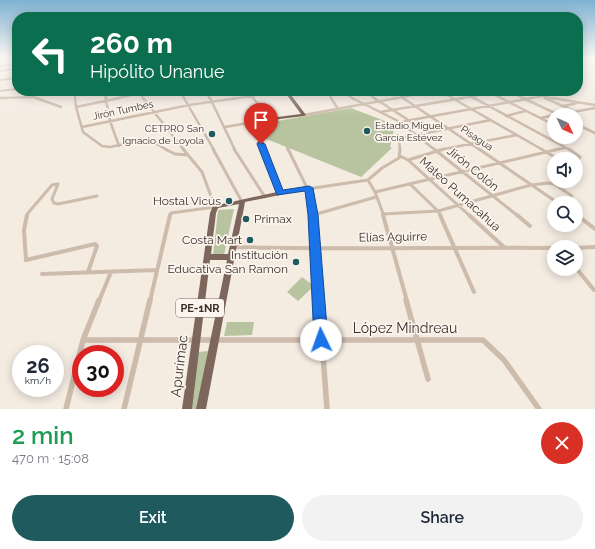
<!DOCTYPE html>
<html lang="en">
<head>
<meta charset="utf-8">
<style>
  :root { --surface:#fff; --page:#f2f2f3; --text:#1f2937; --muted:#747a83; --accent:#1f5a5e }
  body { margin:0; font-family:Raleway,sans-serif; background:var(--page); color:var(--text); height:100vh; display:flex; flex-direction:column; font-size:15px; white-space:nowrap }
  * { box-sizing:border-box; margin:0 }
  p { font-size:13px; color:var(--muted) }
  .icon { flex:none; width:22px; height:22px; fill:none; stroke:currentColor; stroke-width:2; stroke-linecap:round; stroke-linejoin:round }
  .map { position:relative; height:409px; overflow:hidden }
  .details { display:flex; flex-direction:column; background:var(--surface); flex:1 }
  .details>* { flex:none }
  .banner { position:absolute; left:12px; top:12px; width:571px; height:84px; border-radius:16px; box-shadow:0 2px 10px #0003; background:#0b6e4f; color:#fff; overflow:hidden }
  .needle { width:26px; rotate:134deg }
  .tools { position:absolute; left:547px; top:108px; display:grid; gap:8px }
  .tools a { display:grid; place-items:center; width:36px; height:36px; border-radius:50%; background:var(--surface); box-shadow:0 2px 10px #0003; font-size:20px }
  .speed { position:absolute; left:12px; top:345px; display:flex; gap:8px; font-size:20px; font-weight:700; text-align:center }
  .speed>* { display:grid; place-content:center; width:52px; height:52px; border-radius:50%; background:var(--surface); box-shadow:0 2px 10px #0003; line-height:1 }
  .speed small { font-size:10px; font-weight:400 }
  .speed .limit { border:6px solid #d22; background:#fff; color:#111 }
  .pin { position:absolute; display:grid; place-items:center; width:34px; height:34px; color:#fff; margin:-41px -17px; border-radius:50% 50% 50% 0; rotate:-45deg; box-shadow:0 0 4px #0007 }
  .pin .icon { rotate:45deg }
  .me { position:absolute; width:44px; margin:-22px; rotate:357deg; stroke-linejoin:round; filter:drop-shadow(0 0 3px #0008) }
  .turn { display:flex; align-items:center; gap:14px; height:84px; padding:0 12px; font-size:18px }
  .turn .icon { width:52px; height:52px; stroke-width:2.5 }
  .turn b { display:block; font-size:28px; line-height:34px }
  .round { display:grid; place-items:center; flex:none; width:42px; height:42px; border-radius:21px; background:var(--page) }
  .headline { display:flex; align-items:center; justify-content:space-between; height:68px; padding:0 12px }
  h1 { font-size:24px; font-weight:600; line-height:30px; color:#1e9e55 }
  .action { display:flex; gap:8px; margin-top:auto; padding:8px 12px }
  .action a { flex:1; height:46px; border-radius:24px; background:var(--accent); color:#fff; font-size:16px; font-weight:600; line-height:46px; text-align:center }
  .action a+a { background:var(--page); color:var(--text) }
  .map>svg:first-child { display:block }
</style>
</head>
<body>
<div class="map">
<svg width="595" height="409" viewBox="0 0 595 409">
  <rect width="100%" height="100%" fill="#f4ebe1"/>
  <!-- green -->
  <path fill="#b8c4a0" d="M351 108 395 125 390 147 392 148 361 177 264 138 272 122Z
    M234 209 224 255 213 256 218 210Z
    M302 277 314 286 298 301 287 292Z
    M227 322H254L252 335 224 336Z
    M208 351 198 409H191L198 352Z"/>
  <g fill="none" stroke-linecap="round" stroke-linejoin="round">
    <!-- minor-far4 -->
    <path stroke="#cdbbac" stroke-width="2" d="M0 60 13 58
      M0 66 17 64
      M0 71 17 69
      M0 80 17 78
      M14 90 17 80
      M0 91 17 89
      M75 91V99
      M138 91 144 99
      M179 91 185 99
      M206 91 210 99
      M247 91 254 99
      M327 91 332 99
      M341 91 354 99
      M364 91 376 99
      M393 91 405 99
      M440 91 454 99
      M461 91 475 99
      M488 91 503 99
      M509 91 525 99
      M512 91 558 99
      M0 98 34 97 39 99
      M545 98 547 99
      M114 99 151 91
      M231 99 285 91
      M392 99 434 91
      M457 99 503 91
      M527 99 542 96"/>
    <!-- minor-far3 -->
    <path stroke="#cdbbac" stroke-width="2.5" d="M0 98H6
      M36 98 61 107
      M75 98 76 107 83 132 102 146 110 147 148 139 167 150
      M143 98 184 150
      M184 98 214 150
      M210 98 235 150
      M331 98 338 109
      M352 98 400 122 435 150
      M374 98 427 132
      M403 98 480 150
      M452 98 543 150
      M474 98 570 150
      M501 98 554 125
      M523 98 559 115
      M545 98 574 111
      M552 98 595 105
      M106 100 110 121 119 146
      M564 106 577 103
      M76 107 119 98
      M380 112 463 98
      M304 115 397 98
      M557 115 595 108
      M506 116 525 111
      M541 118 554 115
      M400 122 532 98
      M576 124 595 133
      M82 127 189 105 238 98
      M225 127 271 119 253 98
      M287 148 288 150
      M400 150 399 140 401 138 491 120
      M439 150 517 135
      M555 150 565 148"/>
    <!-- minor-far2 -->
    <path stroke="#cdbbac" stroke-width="3" d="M165 149 175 154 188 155
      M213 149 242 202
      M234 149 265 197
      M288 149 311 196 313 216
      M434 149 518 216
      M479 149 558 203
      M541 149 558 159
      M569 149 580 157 576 162
      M400 156 408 160 470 216
      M408 160 444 149
      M368 180 375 192 384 216
      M551 183 564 181
      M410 184 438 211 441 216
      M375 192 559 149
      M280 193 368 180 382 168 399 158 400 149
      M383 214 438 211 531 185 548 183 554 184 572 196
      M313 215 376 197
      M576 215 578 216
      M27 216 28 213 52 185 58 184 52 199 54 203 58 204 97 196
      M170 216 171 213 215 207 202 172 183 149"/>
    <!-- minor-far1 -->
    <path stroke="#cdbbac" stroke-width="4" d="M27 215 24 230 26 260 95 244 97 246 88 272
      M312 215 319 301
      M383 215 407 301
      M440 215 474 292
      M469 215 505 248
      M517 215 530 226
      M577 215 595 229
      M233 247C340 250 447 247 554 248
      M576 248 595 247
      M576 268 594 290
      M42 274 157 270
      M99 301 111 272
      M150 301 170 215"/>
    <!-- minor -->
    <path stroke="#cdbbac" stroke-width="5.5" d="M319 300 327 409
      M406 300 428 379
      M83 340H483L504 360 539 409
      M66 409 83 340 99 300
      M124 409 150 300"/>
    <!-- tertiary-far1 -->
    <path stroke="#cdbbac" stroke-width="2.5" d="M105 91 106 99"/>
    <!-- tertiary -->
    <path stroke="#cdbbac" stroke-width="3" d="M106 98V100"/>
    <!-- primary -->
    <path fill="#7d675c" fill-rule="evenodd" d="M284 91H288L306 115 304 116 272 120 262 138 283 193 280 195 245 202 206 409H196L227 260H210L192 409H182L210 213 213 206 277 192 258 138 270 118 301 114ZM239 204 228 254H211L216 213 218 208Z"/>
  </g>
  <!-- sky -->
  <linearGradient id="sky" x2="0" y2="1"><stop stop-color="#7eb2d2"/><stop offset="0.5" stop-color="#faf6f2"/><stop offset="1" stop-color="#faf6f2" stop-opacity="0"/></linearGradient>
  <rect width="595" height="115" fill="url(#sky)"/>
  <!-- route -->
  <path fill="#1a73e8" stroke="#114b97" d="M258 142 265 144 283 190 309 186 313 188 318 215 328 340 326 345 321 347 316 345 314 340 308 215 305 191 277 195 257 144Z"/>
  <!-- markers -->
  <g fill="#1f5a5e" stroke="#fbf5ee" stroke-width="1.5">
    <circle cx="367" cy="131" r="4"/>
    <circle cx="212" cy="134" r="4"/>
    <circle cx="229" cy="201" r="4"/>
    <circle cx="246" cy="219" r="4"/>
    <circle cx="250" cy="240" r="4"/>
    <circle cx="296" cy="262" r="4"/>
  </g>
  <g text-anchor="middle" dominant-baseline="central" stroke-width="3.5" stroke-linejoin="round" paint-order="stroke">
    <!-- far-street labels -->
    <g font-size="10" fill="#3b302b" stroke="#fbf5ee">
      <text transform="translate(123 110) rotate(-12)">Jirón Tumbes</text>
      <text transform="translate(477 138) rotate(34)">Pisagua</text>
    </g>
    <!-- far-poi labels -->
    <g font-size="10" fill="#3b302b" stroke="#fbf5ee" text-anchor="start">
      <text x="375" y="125">Estadio Miguel<tspan x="375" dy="12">García Estévez</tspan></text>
      <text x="204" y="128" text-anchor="end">CETPRO San<tspan x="204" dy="12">Ignacio de Loyola</tspan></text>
    </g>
    <!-- shield labels -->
    <rect fill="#fbf5ee" stroke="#756b66" stroke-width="1" x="176" y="299" width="48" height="18" rx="3"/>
    <g font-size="11" font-weight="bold" fill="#3b302b">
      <text x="200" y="308">PE-1NR</text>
    </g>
    <!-- street labels -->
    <g font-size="12" fill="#3b302b" stroke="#fbf5ee">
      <text transform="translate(473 169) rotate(39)">Jirón Colón</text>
      <text transform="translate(460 194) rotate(42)">Mateo Pumacahua</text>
      <text transform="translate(393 237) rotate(-1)">Elías Aguirre</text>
    </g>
    <!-- poi labels -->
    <g font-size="12" fill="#3b302b" stroke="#fbf5ee" text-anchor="end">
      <text x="221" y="201">Hostal Vicús</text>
      <text x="254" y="219" text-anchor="start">Primax</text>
      <text x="242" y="240">Costa Mart</text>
      <text x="288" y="255">Institución<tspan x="288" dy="14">Educativa San Ramon</tspan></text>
    </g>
    <!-- near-street labels -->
    <g font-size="14" fill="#3b302b" stroke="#fbf5ee">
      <text x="405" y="328">López Mindreau</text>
      <text transform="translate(179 366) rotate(-83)">Apurímac</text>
    </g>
  </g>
</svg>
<div class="tools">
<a><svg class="needle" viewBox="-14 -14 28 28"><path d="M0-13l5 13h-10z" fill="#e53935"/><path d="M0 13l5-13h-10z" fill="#747a83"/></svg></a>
<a><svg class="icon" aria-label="sound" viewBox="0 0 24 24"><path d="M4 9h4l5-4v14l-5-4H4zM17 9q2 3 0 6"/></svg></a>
<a><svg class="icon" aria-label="search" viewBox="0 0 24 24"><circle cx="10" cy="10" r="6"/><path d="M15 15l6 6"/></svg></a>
<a><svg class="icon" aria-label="layers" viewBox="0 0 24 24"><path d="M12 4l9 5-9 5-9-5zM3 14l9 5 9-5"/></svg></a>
</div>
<div class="speed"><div>26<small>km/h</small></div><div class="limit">30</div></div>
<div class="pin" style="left:261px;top:144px;background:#d93025"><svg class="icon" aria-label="arrive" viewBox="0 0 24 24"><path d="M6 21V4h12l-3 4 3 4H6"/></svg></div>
<svg class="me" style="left:321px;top:340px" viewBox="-20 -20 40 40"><circle r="19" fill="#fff"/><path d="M0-13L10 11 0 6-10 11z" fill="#1a73e8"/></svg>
<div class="banner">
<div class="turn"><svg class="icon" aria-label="left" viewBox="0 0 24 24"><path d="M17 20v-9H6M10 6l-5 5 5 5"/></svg><div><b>260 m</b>Hipólito Unanue</div></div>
</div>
</div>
<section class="details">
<div class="headline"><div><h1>2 min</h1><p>470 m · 15:08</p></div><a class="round" style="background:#d93025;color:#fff"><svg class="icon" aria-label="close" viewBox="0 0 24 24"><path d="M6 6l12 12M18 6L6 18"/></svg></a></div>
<div class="action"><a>Exit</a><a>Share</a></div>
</section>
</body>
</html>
